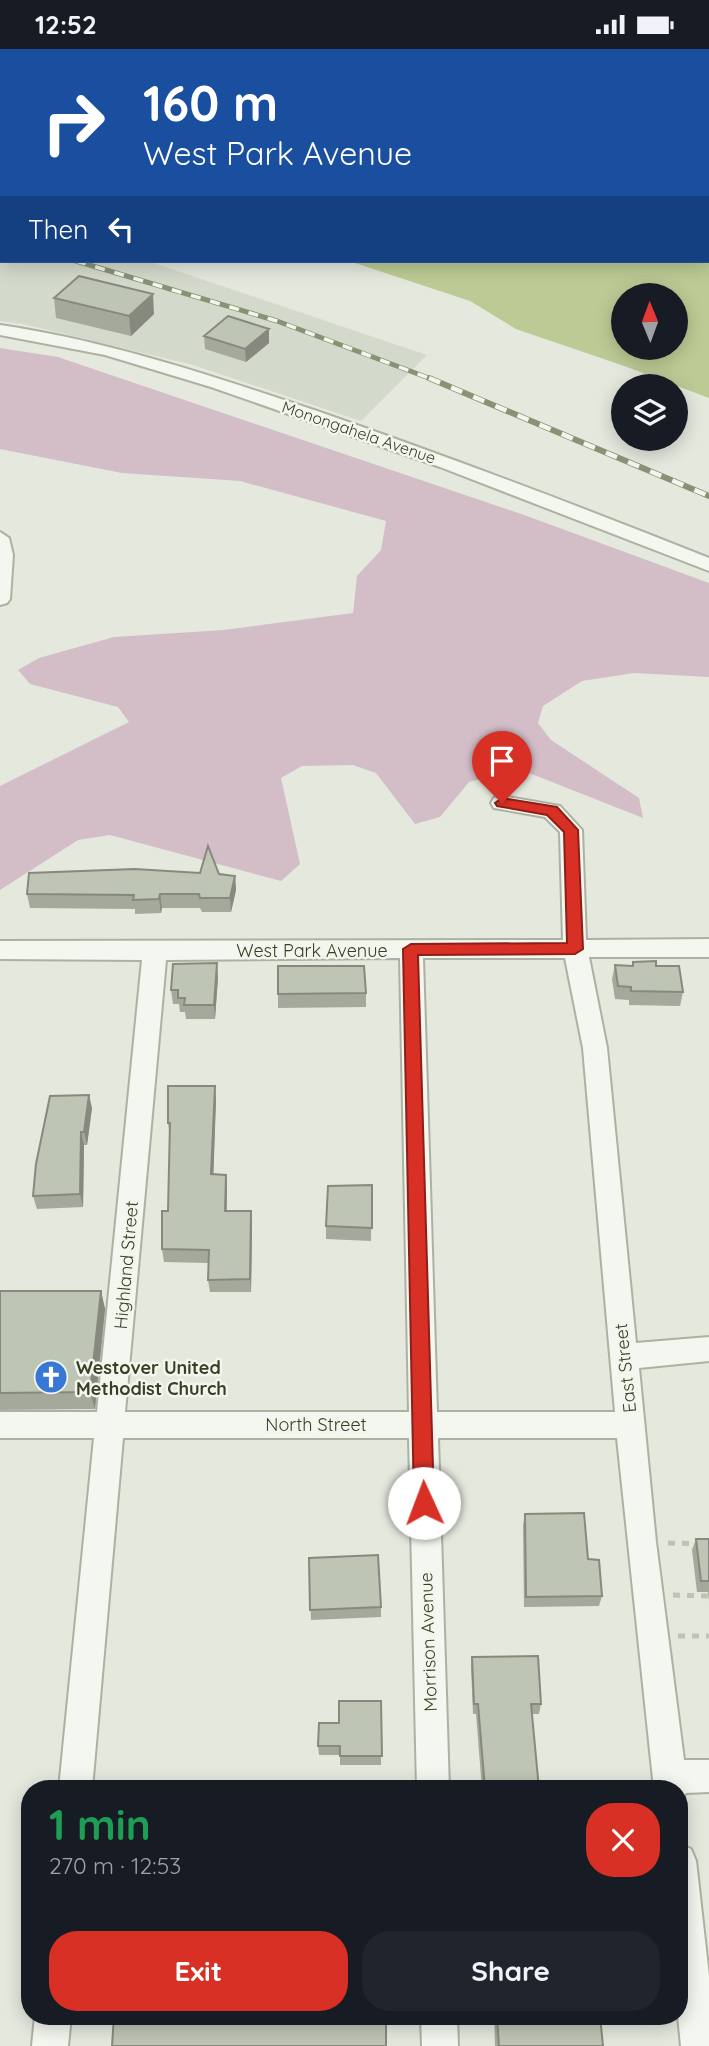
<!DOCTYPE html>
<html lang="en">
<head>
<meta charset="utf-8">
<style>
  :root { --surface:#171b24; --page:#20242c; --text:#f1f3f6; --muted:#9ea1a6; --accent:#d93025 }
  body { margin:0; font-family:Quicksand,sans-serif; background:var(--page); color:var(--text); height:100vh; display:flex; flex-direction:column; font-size:26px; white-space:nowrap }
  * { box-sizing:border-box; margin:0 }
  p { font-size:23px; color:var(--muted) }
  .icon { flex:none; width:38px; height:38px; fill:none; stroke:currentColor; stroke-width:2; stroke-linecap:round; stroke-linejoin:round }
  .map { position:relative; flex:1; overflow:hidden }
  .details { position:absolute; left:21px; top:1731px; width:667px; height:245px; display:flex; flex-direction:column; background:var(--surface); border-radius:28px; box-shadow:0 4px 18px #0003 }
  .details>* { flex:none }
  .guide { position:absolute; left:0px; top:0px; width:710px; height:214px; box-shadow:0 4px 18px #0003; background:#1a4fa0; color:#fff; overflow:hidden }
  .needle { width:46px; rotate:359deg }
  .buttons { position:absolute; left:611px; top:234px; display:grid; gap:14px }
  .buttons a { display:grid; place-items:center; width:77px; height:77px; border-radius:50%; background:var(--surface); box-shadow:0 4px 18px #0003; font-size:35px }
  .pin { position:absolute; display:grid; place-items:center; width:60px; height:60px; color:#fff; margin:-72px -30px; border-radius:50% 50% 50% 0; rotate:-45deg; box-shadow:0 0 7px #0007 }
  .pin .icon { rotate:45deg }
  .me { position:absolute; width:77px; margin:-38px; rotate:358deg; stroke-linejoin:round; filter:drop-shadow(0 0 5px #0008) }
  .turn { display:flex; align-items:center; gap:24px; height:147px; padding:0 28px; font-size:32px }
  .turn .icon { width:91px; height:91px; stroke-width:2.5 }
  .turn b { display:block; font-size:49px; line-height:60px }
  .then { display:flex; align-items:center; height:66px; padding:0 28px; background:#0003; gap:14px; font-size:26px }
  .round { display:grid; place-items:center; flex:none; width:74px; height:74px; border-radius:28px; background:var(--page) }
  .headline { display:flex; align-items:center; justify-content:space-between; height:119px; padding:0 28px }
  h1 { font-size:42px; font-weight:800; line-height:52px; color:#1e9e55 }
  .action { display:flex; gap:14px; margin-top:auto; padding:14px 28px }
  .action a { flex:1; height:80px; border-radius:28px; background:var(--accent); color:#fff; font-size:28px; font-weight:800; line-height:80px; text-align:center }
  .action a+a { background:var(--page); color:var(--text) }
  .status { display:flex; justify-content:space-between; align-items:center; height:49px; padding:0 35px; background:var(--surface); direction:ltr }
  .status svg { height:19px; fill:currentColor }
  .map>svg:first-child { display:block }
</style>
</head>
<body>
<div class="status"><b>12:52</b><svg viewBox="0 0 49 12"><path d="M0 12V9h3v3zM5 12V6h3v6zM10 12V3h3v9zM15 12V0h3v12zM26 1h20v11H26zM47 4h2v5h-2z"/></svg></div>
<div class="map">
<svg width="709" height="1997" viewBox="0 0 709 1997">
  <rect width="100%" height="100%" fill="#e4e8dd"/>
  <!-- built -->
  <path fill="#d4dacb" d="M0 170 2 212H148L427 306 361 372 193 316 23 275 0 272Z"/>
  <!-- green -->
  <path fill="#d3bec8" d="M0 299 58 308 527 467 709 534V628L634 624 582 632 543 657 538 674 551 691 639 749 643 769 519 720 469 733 440 768 415 775 376 724 353 716 302 717 281 729 300 815 281 832 110 786 78 791 0 841V737L129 673 118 658 30 635 18 621 39 609 114 588 224 581 353 564 357 527 381 501 386 472 240 432 122 424 0 400Z"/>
  <!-- water -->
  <path fill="#bccb95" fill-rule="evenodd" d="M0 0H315L321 2H2V76Z
    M709 152V349L627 318 516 280 470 252 349 212H709ZM623 247H676V299H623Z"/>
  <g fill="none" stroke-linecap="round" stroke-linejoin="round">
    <defs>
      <path id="service" d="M494 0 506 2H496Z"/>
      <path id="minor" d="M0 276C109 292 213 327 317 362 449 408 579 457 709 509V522L440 418 211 338 105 306 0 286Z
        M0 483 9 489 13 506 10 550 7 554 0 556Z
        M502 747 560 757 582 781 586 891 709 890V908H589L607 999 636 1294 709 1288V1312L639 1319 656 1493 684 1711H709V1743L686 1744 679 1753V1740H654L617 1389H438L449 1740H417L409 1389H123L92 1740H59L94 1389H0V1363H97L142 911 0 910V892L563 891 560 783 545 768 494 759 491 754 494 749ZM400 909 409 1363H125L166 911ZM423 909H565L583 999 615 1363H437Z
        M679 1795 691 1800 696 1812 709 1927V1997H681L678 1967Z
        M35 1967H71L68 1997H32Z
        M421 1967H457L458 1997H422Z"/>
    </defs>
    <!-- service casing -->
    <use href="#service" stroke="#acb2a2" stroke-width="4"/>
    <!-- minor casing -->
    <use href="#minor" stroke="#acb2a2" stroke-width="4"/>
    <!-- path-far1 -->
    <path stroke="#bfc3b7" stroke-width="2.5" stroke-dasharray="3.5 3.5" stroke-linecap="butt" d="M607 0 614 2"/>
    <!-- path -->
    <path stroke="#bfc3b7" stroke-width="5" stroke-dasharray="7 7" stroke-linecap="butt" d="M668 1494 709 1495
      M673 1546 708 1547
      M678 1587H709"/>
    <!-- service -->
    <use href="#service" fill="#f4f6f0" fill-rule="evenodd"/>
    <!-- minor -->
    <use href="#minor" fill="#f4f6f0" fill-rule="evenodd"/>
    <defs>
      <path id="rail-far1" d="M76 212 277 272 434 331"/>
      <path id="rail" d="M429 329 709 447"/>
    </defs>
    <!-- rail-far1 casing -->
    <use href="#rail-far1" stroke="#889376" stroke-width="5"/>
    <!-- rail casing -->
    <use href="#rail" stroke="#889376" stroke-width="6"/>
    <!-- rail-far1 -->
    <use href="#rail-far1" stroke="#f3f6ed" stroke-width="3.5" stroke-dasharray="10" stroke-linecap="butt"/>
    <!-- rail -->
    <use href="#rail" stroke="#f3f6ed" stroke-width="4.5" stroke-dasharray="12" stroke-linecap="butt"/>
  </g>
  <!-- wall -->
  <path fill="#a4a99b" d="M639 0H709V18V2H646Z
    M54 249 154 265 131 287 56 269Z
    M269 280V294L246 313 205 300 204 287Z
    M200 824 219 825 235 827 236 841 231 863H202L200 859H162L161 864 135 865V860L30 859 27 845Z
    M615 916 656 917 683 943 680 957 629 956V951L615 950 612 930Z
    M218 928 215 970H186L185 963H180L179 955H173L171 941Z
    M366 944V958L278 959V945Z
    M216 1050 213 1125 226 1126 227 1139V1162L252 1175 251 1243H210L208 1231V1214L164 1213 162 1200 168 1162 170 1088 168 1074Z
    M92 1059 87 1096H84L83 1158 37 1160 33 1147Z
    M372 1136 371 1192 326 1190V1177Z
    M0 1242H101L105 1260 95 1360 0 1361Z
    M525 1465 588 1510 602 1547 599 1557 524 1558 523 1476Z
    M696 1490H709V1552L708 1543H697L692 1501Z
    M309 1509 381 1558V1568L311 1571Z
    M472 1608 541 1655 539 1665H532L539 1740H482L476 1665H473L471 1618Z
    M381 1652V1716H340V1706H319L318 1697 339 1674Z
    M494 1967H600L603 1997H495Z"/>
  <!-- shaded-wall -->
  <path fill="#868a7e" d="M153 245 154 265 131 287 129 267Z
    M269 280V294L246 313 245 300Z
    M235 827 236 841 231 863 230 849Z
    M160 845 162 859 161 864 159 850Z
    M217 914 218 928 215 970 214 956Z
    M215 1037 216 1050 213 1139 211 1125Z
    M89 1046 92 1059 87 1096 84 1083Z
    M81 1083 84 1096 83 1158 80 1145Z
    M226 1126 227 1139 226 1175 225 1162Z
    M251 1162 252 1175 251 1243 250 1230Z
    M101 1242 105 1260 95 1360 90 1343Z"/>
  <!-- building -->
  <path fill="#bfc5b4" stroke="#868a7e" stroke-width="2" d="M79 227 153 245 129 267 54 249Z
    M228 267 269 280 245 300 204 287Z
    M208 797 219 825 235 827 230 849H200L199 845H160L159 850 133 851 134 846 27 845 29 824 135 820 200 824Z
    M656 912V917H679L683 943 631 942V938L618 937 615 916 633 917V913Z
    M217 914 214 956H184L185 949H178V941H171L173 915Z
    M278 917H364L366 944 278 945Z
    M168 1037H215L211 1125 226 1126 225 1162H251L250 1230 208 1231 209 1201 162 1200V1162H168L170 1074H168Z
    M89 1046 84 1083H81L80 1145 33 1147 36 1115 50 1047Z
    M372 1136V1179L326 1177 328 1137Z
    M0 1242H101L90 1343 0 1344Z
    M584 1464 588 1510 599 1511 602 1547 526 1548 525 1465Z
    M696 1490H709V1532H701Z
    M378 1506 381 1558 310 1561 309 1509Z
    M538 1607 541 1655H531L539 1740H485L478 1655H474L472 1608Z
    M339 1652H381L382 1707H340V1697H318L319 1674H339Z
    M114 1967H386V1997H112Z
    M497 1967H600L603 1997H499Z"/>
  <!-- route -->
  <path fill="#d93025" stroke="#8d1f18" stroke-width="2" d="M502 749 557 758 578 781 583 900 575 905 418 906 434 1454 431 1460 424 1463 417 1460 414 1454 403 900 411 895 567 894 564 783 547 766 497 757 495 754Z"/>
  <!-- icons -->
  <defs>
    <symbol id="church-disc" viewBox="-11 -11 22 22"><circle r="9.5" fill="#3977d6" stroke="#f3f6ed"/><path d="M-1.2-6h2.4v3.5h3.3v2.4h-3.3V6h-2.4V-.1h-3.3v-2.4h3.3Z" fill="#fff"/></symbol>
  </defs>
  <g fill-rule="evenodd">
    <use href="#church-disc" x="32" y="1309" width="38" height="38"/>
  </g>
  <g text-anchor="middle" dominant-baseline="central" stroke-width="5" stroke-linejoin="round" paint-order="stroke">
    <!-- far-street labels -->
    <g font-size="16" fill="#354026" stroke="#f3f6ed">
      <text transform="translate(359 383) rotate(19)">Monongahela Avenue</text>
    </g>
    <!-- street labels -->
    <g font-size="18" fill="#354026" stroke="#f3f6ed">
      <text x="312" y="901">West Park Avenue</text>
      <text transform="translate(126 1216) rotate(-85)">Highland Street</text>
      <text transform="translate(625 1319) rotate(-96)">East Street</text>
      <text x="316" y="1375">North Street</text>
      <text transform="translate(428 1593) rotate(-92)">Morrison Avenue</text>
    </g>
    <!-- poi labels -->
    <g font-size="18" font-weight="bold" fill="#354026" stroke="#f3f6ed" text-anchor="start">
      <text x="76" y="1318">Westover United<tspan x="76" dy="21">Methodist Church</tspan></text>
    </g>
  </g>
</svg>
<div class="buttons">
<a><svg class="needle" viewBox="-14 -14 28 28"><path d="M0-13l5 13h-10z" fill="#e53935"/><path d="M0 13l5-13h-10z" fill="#9ea1a6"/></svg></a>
<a><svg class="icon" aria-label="layers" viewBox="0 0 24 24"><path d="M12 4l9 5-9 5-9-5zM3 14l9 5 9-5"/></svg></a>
</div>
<div class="pin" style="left:502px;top:754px;background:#d93025"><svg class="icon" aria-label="arrive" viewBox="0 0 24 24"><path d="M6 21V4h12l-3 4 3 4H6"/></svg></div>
<svg class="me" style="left:424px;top:1454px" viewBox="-20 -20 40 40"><circle r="19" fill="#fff"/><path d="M0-13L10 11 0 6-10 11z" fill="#d93025"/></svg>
<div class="guide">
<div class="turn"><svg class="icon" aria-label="right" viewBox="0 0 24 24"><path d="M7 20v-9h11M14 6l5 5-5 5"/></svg><div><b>160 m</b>West Park Avenue</div></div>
<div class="then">Then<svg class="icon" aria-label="left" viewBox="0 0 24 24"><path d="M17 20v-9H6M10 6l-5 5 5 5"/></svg></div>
</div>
<section class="details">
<div class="headline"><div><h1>1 min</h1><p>270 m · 12:53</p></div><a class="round" style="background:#d93025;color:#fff"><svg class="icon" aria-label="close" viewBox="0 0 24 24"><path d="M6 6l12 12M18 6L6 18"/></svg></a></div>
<div class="action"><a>Exit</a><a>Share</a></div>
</section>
</div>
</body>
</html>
